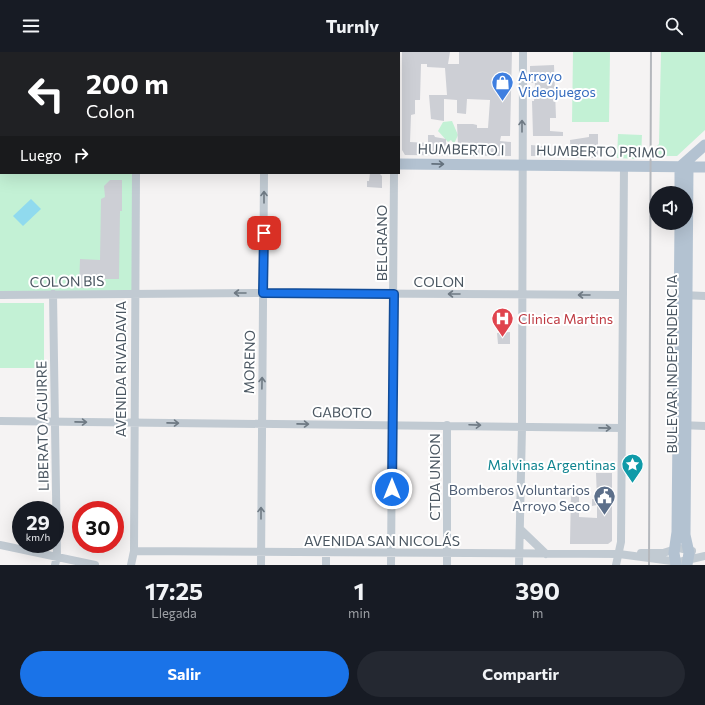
<!DOCTYPE html>
<html lang="es">
<head>
<meta charset="utf-8">
<style>
  :root { --surface:#171b24; --page:#242831; --text:#f1f3f6; --muted:#9ea1a6; --accent:#1a73e8 }
  body { margin:0; font-family:Commissioner,sans-serif; background:var(--page); color:var(--text); height:100vh; display:flex; flex-direction:column; font-size:15px; white-space:nowrap }
  * { box-sizing:border-box; margin:0 }
  p { font-size:13px; color:var(--muted) }
  .icon { flex:none; width:22px; height:22px; fill:none; stroke:currentColor; stroke-width:2; stroke-linecap:round; stroke-linejoin:round }
  .map { position:relative; height:513px; overflow:hidden }
  .sheet { display:flex; flex-direction:column; background:var(--surface); flex:1 }
  .sheet>* { flex:none }
  .banner { position:absolute; left:0px; top:0px; width:400px; height:122px; box-shadow:0 4px 16px #0002; background:#202124; color:#fff; overflow:hidden }
  .fabs { position:absolute; left:649px; top:134px; display:grid; gap:8px }
  .fabs a { display:grid; place-items:center; width:44px; height:44px; border-radius:50%; background:var(--surface); box-shadow:0 4px 16px #0002; font-size:20px }
  .speed { position:absolute; left:12px; top:449px; display:flex; gap:8px; font-size:20px; font-weight:700; text-align:center }
  .speed>* { display:grid; place-content:center; width:52px; height:52px; border-radius:50%; background:var(--surface); box-shadow:0 4px 16px #0002; line-height:1 }
  .speed small { font-size:10px; font-weight:400 }
  .speed .limit { border:6px solid #d22; background:#fff; color:#111 }
  .pin { position:absolute; display:grid; place-items:center; width:34px; height:34px; color:#fff; margin:-17px; border-radius:8px; box-shadow:0 2px 6px #0006 }
  .me { position:absolute; width:44px; margin:-22px; rotate:0deg; stroke-linejoin:round; filter:drop-shadow(0 0 3px #0008) }
  .turn { display:flex; align-items:center; gap:14px; height:84px; padding:0 20px; font-size:18px }
  .turn .icon { width:52px; height:52px; stroke-width:2.5 }
  .turn b { display:block; font-size:28px; line-height:34px }
  .then { display:flex; align-items:center; height:38px; padding:0 20px; background:#0003; gap:8px; font-size:15px }
  .eta { display:flex; justify-content:space-evenly; align-items:center; height:68px; text-align:center }
  .eta b { font-size:24px; font-weight:700; line-height:28px }
  .primary-button { display:flex; gap:8px; margin-top:auto; padding:8px 20px }
  .primary-button a { flex:1; height:46px; border-radius:24px; background:var(--accent); color:#fff; font-size:16px; font-weight:700; line-height:46px; text-align:center }
  .primary-button a+a { background:var(--page); color:var(--text) }
  header { display:flex; justify-content:space-between; align-items:center; height:52px; padding:0 20px; background:var(--surface); font-size:18px; font-weight:700 }
  .map>svg:first-child { display:block }
</style>
</head>
<body>
<header><svg class="icon" aria-label="menu" viewBox="0 0 24 24"><path d="M4 6h16M4 12h16M4 18h16"/></svg>Turnly<svg class="icon" aria-label="search" viewBox="0 0 24 24"><circle cx="10" cy="10" r="6"/><path d="M15 15l6 6"/></svg></header>
<div class="map">
<svg width="705" height="513" viewBox="0 0 705 513">
  <rect width="100%" height="100%" fill="#f5f3f3"/>
  <!-- green -->
  <path fill="#c3f1d5" d="M573 0H610L609 70H572Z
    M661 0H705V78L677 104H657V94L659 92Z
    M452 69 458 83 454 92 451 88 448 90 438 79 443 70Z
    M618 82 642 83 641 104 639 107 617 106Z
    M0 108 1 121H136L135 241 0 243Z
    M0 251H44V316H0Z"/>
  <!-- water -->
  <path fill="#90daee" d="M31 147 41 157 23 174 13 164Z"/>
  <!-- building -->
  <path fill="#cdcfd5" fill-rule="evenodd" d="M402 0H450L448 12H459V0H512L510 84H501L500 89 511 90V104L405 103 402 98ZM421 12H427V15L445 16 447 43H429L431 67 444 69V47L457 48V61L466 62 467 47 490 48 488 76H477V73L473 72H457L458 92 446 91V87L435 85 434 83H428V91L410 90 411 63 415 62V48H420Z
    M554 13 556 66H550V79L563 80V84H533L532 49H534L535 31H530V14Z
    M589 82H598V106H571L570 88 589 85Z
    M531 93 542 94 541 104H531Z
    M370 121 380 122 382 124V136L367 135V129H369Z
    M110 128H122V159H120L119 227H94L93 236H79L80 207 100 208 101 147 105 145 104 134Z
    M510 280V292H498L497 281Z
    M596 421H612V489L608 492H570L571 438H579V465L597 466V453L592 454V447H597Z"/>
  <g fill="none" stroke-linecap="round" stroke-linejoin="round">
    <!-- minor -->
    <path stroke="#c1cad2" stroke-width="8" d="M58 1V0
      M265 1V0
      M395 1V0
      M0 108H1
      M53 242 57 505 55 513
      M0 243 263 241 623 243
      M682 243 705 244
      M0 369 622 376
      M447 373V513
      M680 373 705 374
      M520 477 546 502
      M0 493 95 513
      M134 499 619 502 679 510 705 504
      M641 501H663L679 496 692 499
      M131 513 134 499 136 121
      M261 513 264 121
      M326 513V501
      M391 513 394 121
      M519 513 522 375 523 0
      M616 513 621 490 624 114"/>
    <!-- major -->
    <path stroke="#b3c2d1" stroke-width="11" d="M136 1V0
      M399 112 705 115
      M680 115 705 93
      M680 141V115
      M676 513 674 501 677 480 680 171
      M687 513 689 501 685 483 688 115"/>
    <!-- rail -->
    <path stroke="#b5b8bd" stroke-width="2" d="M649 513 651 0"/>
  </g>
  <!-- one-way arrows -->
  <defs><path id="oneway-shaft" d="M-6 0H5M1.5-3L5.5 0L1.5 3" fill="none" stroke-width="1.6" stroke-linecap="round" stroke-linejoin="round"/></defs>
  <g stroke="#6e7983">
    <use href="#oneway-shaft" transform="translate(522 74) rotate(-90)"/>
    <use href="#oneway-shaft" transform="translate(264 145) rotate(-90)"/>
    <use href="#oneway-shaft" transform="translate(240 241) rotate(-180)"/>
    <use href="#oneway-shaft" transform="translate(454 242) rotate(-180)"/>
    <use href="#oneway-shaft" transform="translate(584 243) rotate(-180)"/>
    <use href="#oneway-shaft" transform="translate(262 331) rotate(-89)"/>
    <use href="#oneway-shaft" transform="translate(81 370) rotate(1)"/>
    <use href="#oneway-shaft" transform="translate(173 371) rotate(1)"/>
    <use href="#oneway-shaft" transform="translate(303 372) rotate(1)"/>
    <use href="#oneway-shaft" transform="translate(475 373) rotate(2)"/>
    <use href="#oneway-shaft" transform="translate(605 376) rotate(1)"/>
    <use href="#oneway-shaft" transform="translate(261 461) rotate(-90)"/>
  </g>
  <use stroke="#64717d" href="#oneway-shaft" transform="translate(438 112) rotate(1)"/>
  <g fill="none" stroke-linecap="round" stroke-linejoin="round">
    <defs>
      <path id="route" d="M264 181 263 241 394 242 392 437"/>
    </defs>
    <!-- route casing -->
    <use href="#route" stroke="#114b97" stroke-width="10"/>
    <!-- route -->
    <use href="#route" stroke="#1a73e8" stroke-width="7"/>
  </g>
  <!-- icons -->
  <defs>
    <symbol id="shop-pin" viewBox="-11 -11 22 30"><path d="M0 17L-7.5 6A9.5 9.5 0 1 1 7.5 6Z" fill="#3f7fe0" stroke="#fff"/><path d="M-5-2.5h2.3a2.7 3.5 0 0 1 5.4 0H5L5.5 6h-11ZM-1.5-2.5h3a1.5 2.3 0 0 0-3 0Z" fill="#fff"/></symbol>
    <symbol id="hospital-pin" viewBox="-11 -11 22 30"><path d="M0 17L-7.5 6A9.5 9.5 0 1 1 7.5 6Z" fill="#e0444e" stroke="#fff"/><path d="M-5-5h3v3.5h4V-5h3V5h-3V1.5h-4V5h-3Z" fill="#fff"/></symbol>
    <symbol id="sight-pin" viewBox="-11 -11 22 30"><path d="M0 17L-7.5 6A9.5 9.5 0 1 1 7.5 6Z" fill="#0f9aa8" stroke="#fff"/><path d="M0-6L1.8-2.2L6-1.7L2.9 1.2L3.7 5.4L0 3.3L-3.7 5.4L-2.9 1.2L-6-1.7L-1.8-2.2Z" fill="#fff"/></symbol>
    <symbol id="civic-pin" viewBox="-11 -11 22 30"><path d="M0 17L-7.5 6A9.5 9.5 0 1 1 7.5 6Z" fill="#5c6f8a" stroke="#fff"/><path d="M-.6-6.5H3V-4.5H.6V-3L4-1V1h2V6H-6V1h2V-1L-.6-3ZM-1.2 2.5V6h2.4V2.5Z" fill="#fff"/></symbol>
  </defs>
  <g fill-rule="evenodd">
    <use href="#shop-pin" x="490" y="18" width="25" height="34"/>
    <use href="#hospital-pin" x="490" y="254" width="25" height="34"/>
    <use href="#sight-pin" x="620" y="400" width="25" height="34"/>
    <use href="#civic-pin" x="592" y="432" width="25" height="34"/>
  </g>
  <g text-anchor="middle" dominant-baseline="central" stroke-width="4" stroke-linejoin="round" paint-order="stroke">
    <!-- shop labels -->
    <g font-size="14" fill="#366cbe" stroke="#fff" text-anchor="start">
      <text x="518" y="23">Arroyo<tspan x="518" dy="16">Videojuegos</tspan></text>
    </g>
    <!-- street labels -->
    <g font-size="14" fill="#4a5661" stroke="#fff">
      <text transform="translate(461 97) rotate(1)">HUMBERTO I</text>
      <text transform="translate(601 99) rotate(1)">HUMBERTO PRIMO</text>
      <text transform="translate(381 191) rotate(-90)">BELGRANO</text>
      <text transform="translate(67 229) rotate(-1)">COLON BIS</text>
      <text x="439" y="229">COLON</text>
      <text transform="translate(249 310) rotate(-89)">MORENO</text>
      <text transform="translate(671 312) rotate(-90)">BULEVAR INDEPENDENCIA</text>
      <text transform="translate(120 317) rotate(-90)">AVENIDA RIVADAVIA</text>
      <text transform="translate(342 360) rotate(1)">GABOTO</text>
      <text transform="translate(42 374) rotate(-91)">LIBERATO AGUIRRE</text>
      <text transform="translate(434 425) rotate(-90)">CTDA UNION</text>
      <text x="382" y="488">AVENIDA SAN NICOLÁS</text>
    </g>
    <!-- health labels -->
    <g font-size="14" fill="#be3a42" stroke="#fff" text-anchor="start">
      <text x="518" y="266">Clinica Martins</text>
    </g>
    <!-- culture labels -->
    <g font-size="14" fill="#0d838f" stroke="#fff" text-anchor="end">
      <text x="616" y="412">Malvinas Argentinas</text>
    </g>
    <!-- service labels -->
    <g font-size="14" fill="#4e5e75" stroke="#fff" text-anchor="end">
      <text x="590" y="437">Bomberos Voluntarios<tspan x="590" dy="16">Arroyo Seco</tspan></text>
    </g>
  </g>
</svg>
<div class="fabs">
<a><svg class="icon" aria-label="sound" viewBox="0 0 24 24"><path d="M4 9h4l5-4v14l-5-4H4zM17 9q2 3 0 6"/></svg></a>
</div>
<div class="speed"><div>29<small>km/h</small></div><div class="limit">30</div></div>
<div class="pin" style="left:264px;top:181px;background:#d93025"><svg class="icon" aria-label="arrive" viewBox="0 0 24 24"><path d="M6 21V4h12l-3 4 3 4H6"/></svg></div>
<svg class="me" style="left:392px;top:437px" viewBox="-20 -20 40 40"><circle r="17" fill="#1a73e8" stroke="#fff" stroke-width="3"/><path d="M0-11L8 9 0 5-8 9z" fill="#fff"/></svg>
<div class="banner">
<div class="turn"><svg class="icon" aria-label="left" viewBox="0 0 24 24"><path d="M17 20v-9H6M10 6l-5 5 5 5"/></svg><div><b>200 m</b>Colon</div></div>
<div class="then">Luego<svg class="icon" aria-label="right" viewBox="0 0 24 24"><path d="M7 20v-9h11M14 6l5 5-5 5"/></svg></div>
</div>
</div>
<section class="sheet">
<div class="eta">
<div><b>17:25</b><p>Llegada</p></div>
<div><b>1</b><p>min</p></div>
<div><b>390</b><p>m</p></div>
</div>
<div class="primary-button"><a>Salir</a><a>Compartir</a></div>
</section>
</body>
</html>
